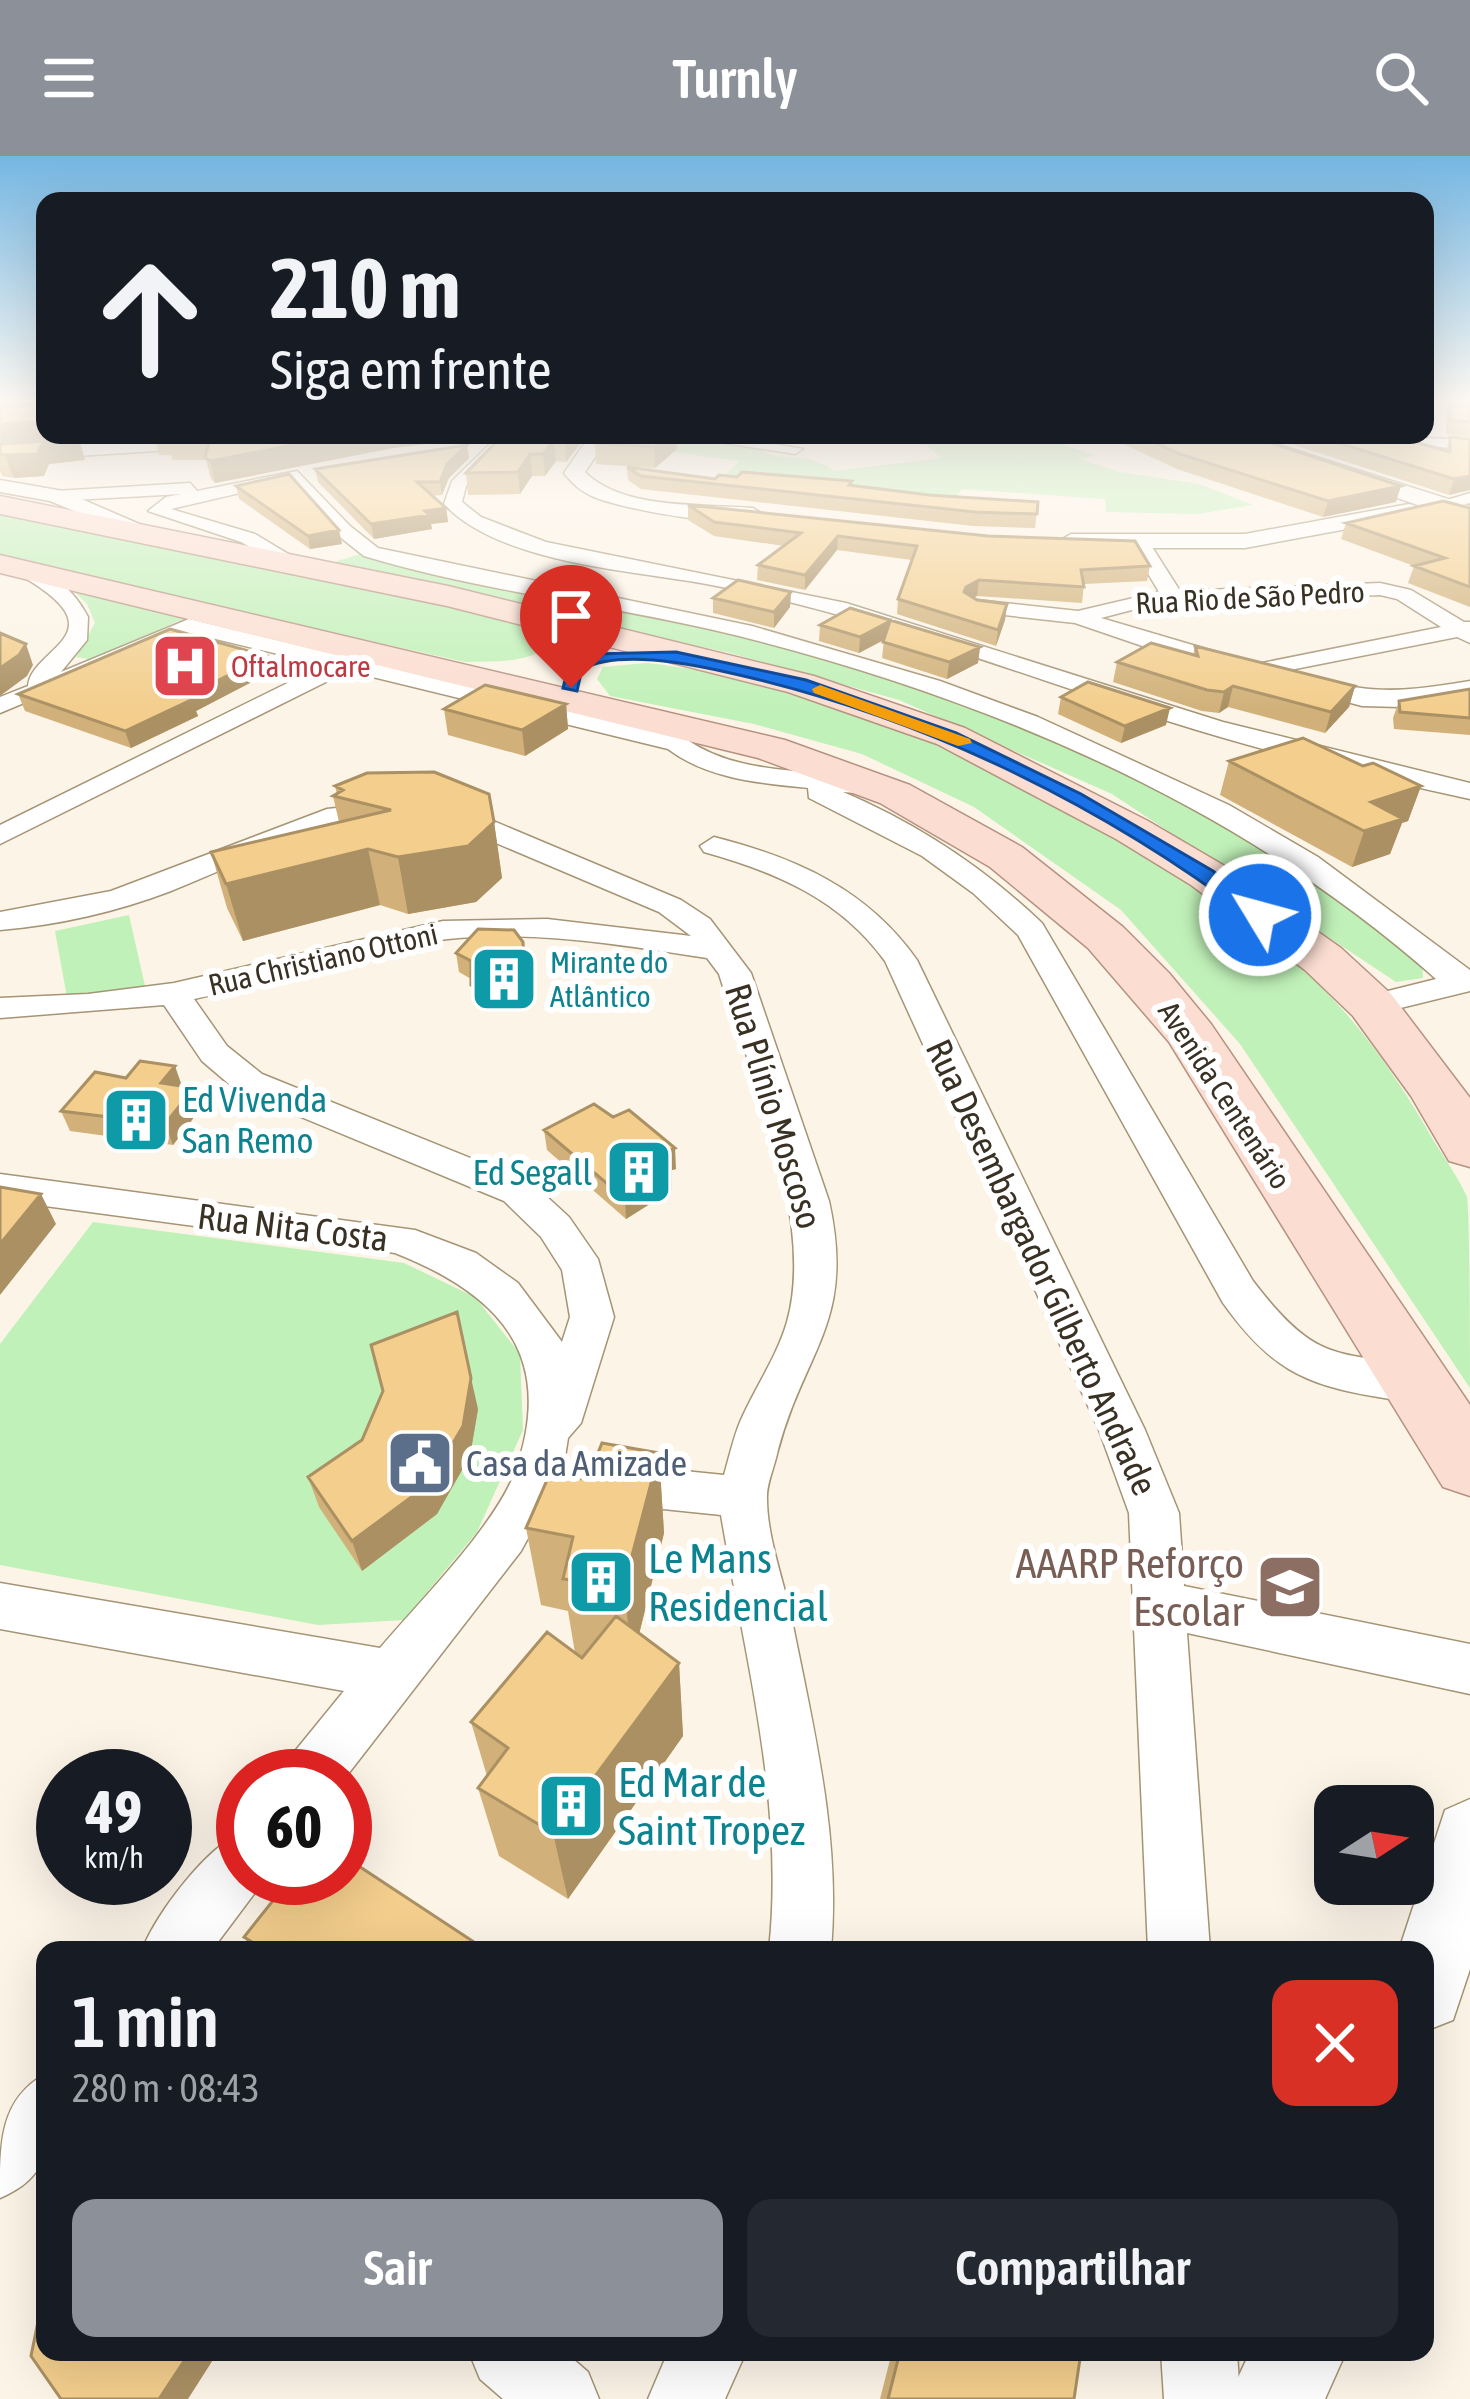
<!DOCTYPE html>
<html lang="pt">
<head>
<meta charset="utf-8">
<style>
  :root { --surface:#171b24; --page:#242831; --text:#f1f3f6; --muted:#9ea1a6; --accent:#8c9099 }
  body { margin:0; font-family:"Asap Condensed",sans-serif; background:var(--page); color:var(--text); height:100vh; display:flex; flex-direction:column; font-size:45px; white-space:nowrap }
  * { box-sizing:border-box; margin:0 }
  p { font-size:39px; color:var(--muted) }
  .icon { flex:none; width:66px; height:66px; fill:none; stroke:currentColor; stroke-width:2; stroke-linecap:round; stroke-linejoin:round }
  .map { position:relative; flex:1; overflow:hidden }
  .side { position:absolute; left:36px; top:1785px; width:1398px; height:420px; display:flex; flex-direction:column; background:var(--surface); border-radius:24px; box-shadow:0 12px 48px #0002 }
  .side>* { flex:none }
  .banner { position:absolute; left:36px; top:36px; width:1398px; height:252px; border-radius:24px; box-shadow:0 12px 48px #0002; background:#171b24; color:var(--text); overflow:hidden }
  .needle { width:78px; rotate:78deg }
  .fabs { position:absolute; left:1314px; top:1629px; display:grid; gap:24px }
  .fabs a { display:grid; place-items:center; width:120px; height:120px; border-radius:24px; background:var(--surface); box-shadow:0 12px 48px #0002; font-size:60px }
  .speed { position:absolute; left:36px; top:1593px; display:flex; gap:24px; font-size:60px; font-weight:700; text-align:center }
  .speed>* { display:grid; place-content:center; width:156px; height:156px; border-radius:50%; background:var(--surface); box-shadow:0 12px 48px #0002; line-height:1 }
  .speed small { font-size:30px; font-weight:400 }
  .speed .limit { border:18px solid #d22; background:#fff; color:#111 }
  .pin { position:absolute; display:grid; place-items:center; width:102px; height:102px; color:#fff; margin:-123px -51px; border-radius:50% 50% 50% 0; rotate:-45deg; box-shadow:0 0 12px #0007 }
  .pin .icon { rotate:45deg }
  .me { position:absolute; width:132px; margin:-66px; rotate:307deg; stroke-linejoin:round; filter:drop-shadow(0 0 9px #0008) }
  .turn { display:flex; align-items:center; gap:42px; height:252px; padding:0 36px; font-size:54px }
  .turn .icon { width:156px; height:156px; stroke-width:2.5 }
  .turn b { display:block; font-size:84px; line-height:102px }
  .round { display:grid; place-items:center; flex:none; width:126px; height:126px; border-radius:24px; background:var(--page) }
  .overview { display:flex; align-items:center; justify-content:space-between; height:204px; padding:0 36px }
  h1 { font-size:72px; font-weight:600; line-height:90px }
  .primary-button { display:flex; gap:24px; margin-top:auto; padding:24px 36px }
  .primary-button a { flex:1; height:138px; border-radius:24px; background:var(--accent); color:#fff; font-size:48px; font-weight:600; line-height:138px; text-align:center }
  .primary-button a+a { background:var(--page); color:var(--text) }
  header { display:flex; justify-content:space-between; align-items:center; height:156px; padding:0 36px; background:var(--accent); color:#fff; font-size:54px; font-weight:600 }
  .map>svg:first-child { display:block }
</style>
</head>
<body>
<header><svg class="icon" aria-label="menu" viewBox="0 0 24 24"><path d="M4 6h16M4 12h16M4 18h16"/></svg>Turnly<svg class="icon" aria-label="search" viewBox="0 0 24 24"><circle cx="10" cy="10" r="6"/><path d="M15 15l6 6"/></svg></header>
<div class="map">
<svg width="1470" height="2243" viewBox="0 0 1470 2243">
  <rect width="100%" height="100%" fill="#fcf4e7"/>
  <!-- green -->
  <path fill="#c0f1b8" d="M671 279 761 294C788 310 803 292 834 315L941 302 916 279H1032L1095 299 1080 303 1119 316 1199 328 1253 349 1197 358 1106 356 1105 343 962 333 950 348 726 318 740 305 605 287Z
    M0 358 526 466 546 477 550 489C526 508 496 505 465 506L0 402Z
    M363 397C489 431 619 448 745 480 997 545 1214 645 1422 802L1423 822 1396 826 1112 638 899 544 730 497 325 409Z
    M65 427 263 483 178 465 94 504 76 501 95 467 87 448Z
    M646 507C875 530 1186 682 1342 853 1377 892 1409 941 1435 987 1446 1004 1459 1023 1467 1041 1470 1064 1470 1198 1470 1232L1240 888 1121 754 974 651 862 598 754 568 610 540 597 523 603 511Z
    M129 759 145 830 68 847 55 775Z
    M93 1066 404 1107 475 1141 520 1198 523 1274 477 1376 404 1464 318 1469 0 1409V1188Z"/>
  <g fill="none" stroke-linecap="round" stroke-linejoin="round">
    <defs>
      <path id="minor" d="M1436 242H1470V249Z
        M674 279H721L803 293 795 298Z
        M1361 279 1470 284V294L1369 284Z
        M490 288 504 291 466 330 462 346 481 361 546 386 846 447 1223 566 1470 627V643C1369 621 1269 597 1171 566 1015 517 862 456 701 427 626 414 498 406 444 348L452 325Z
        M297 315 350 370 378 392 752 470 940 525 1038 561 1229 649 1318 701 1470 814V835L1372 859 1360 856 1355 849 1360 842 1436 823C1240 649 992 544 739 480 615 449 486 437 364 400L336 378 292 325 171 353 255 378 300 405V413L293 415 241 386 148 355 166 341 181 338 55 345 46 340 55 335 190 327 197 335Z
        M1470 337V347L1439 354 1430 349Z
        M1140 381 1147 383 1180 435 1380 427 1411 434 1464 466H1470V487L1457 481 1285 515C1365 537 1387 539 1470 525V539L1401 551 1362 550 1157 495 1075 467 977 456 966 450 977 444 1078 455 1159 436 1130 387ZM1380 439 1397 443 1441 471 1257 508 1101 462 1155 448Z
        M18 410C47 407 76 437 88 461L87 484 61 516 189 463 686 583C740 621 810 611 871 626L875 632 871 638 843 636C918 668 983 711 1042 767L1253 1125C1324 1218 1339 1188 1434 1218L1441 1230 1434 1242C1415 1248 1398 1244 1378 1241 1302 1229 1268 1210 1223 1147L1018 779 973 737 922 700 809 642 808 632C759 627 708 623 668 593L348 515 0 688V669L324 509 191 477 0 557V541L28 530C31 491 125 478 18 418Z
        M411 644 460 651 681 744 710 763 751 817 829 1045C856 1167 804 1193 777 1298 774 1312 766 1329 767 1343 767 1380 783 1423 791 1459 813 1571 841 1680 831 1794H769C785 1648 745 1502 721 1359L605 1347 588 1341 581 1327 588 1313 605 1307 724 1319C729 1302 733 1283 740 1266 754 1233 777 1201 787 1166 816 1064 750 918 719 818L707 802C621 789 535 774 448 783 361 792 279 825 194 843L227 890 262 918 532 1027 569 1061 598 1103 614 1161 581 1267 568 1282 562 1320 521 1395 345 1622 282 1620 291 1600 344 1535 0 1473V1427L380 1492C419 1446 495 1370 515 1316 557 1199 499 1138 395 1097L0 1044V1018L415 1074 476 1097 518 1127 562 1186 570 1161 562 1114 541 1081 504 1045 236 934 202 905 164 849 0 862V842L88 838 174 827 443 765 547 763 691 780 659 756 444 665C342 651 263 698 171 735 116 756 58 769 0 774V756L111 735 327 653Z
        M714 681C796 702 867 733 917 804L1145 1274 1179 1357 1184 1430 1470 1488V1538L1187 1477 1210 1794H1148L1129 1357 1099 1274 885 805C840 743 776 716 704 696L700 690Z
        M243 1676V1722H266L212 1794H142C157 1757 206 1691 243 1676Z
        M45 1918C45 1975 62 2016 0 2042 0 1985 0 1944 45 1918Z
        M469 2196H565L588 2216 599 2243H503L480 2223Z
        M668 2196H746L725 2243H648Z
        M1161 2196H1237L1240 2243H1164Z"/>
      <path id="tertiary" d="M218 279H318L308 285 0 305V293Z
        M590 279H610L585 316C622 354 704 348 753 352L764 359C742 376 622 353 594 341 580 335 573 328 564 317Z
        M0 324 63 335 167 380 163 385H147L50 345 0 336Z
        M1409 348 1417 350V360L1245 392H1071L1059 385 1071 378H1245Z
        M1470 1643V1813L1453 1864 1425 1875V1794H1399L1445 1654Z
        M1250 2196H1346L1325 2243H1228Z"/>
      <path id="secondary" d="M1214 279H1248L1470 350V367Z"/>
      <path id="primary" d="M0 340 448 430 814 520 965 572 1148 665 1223 709 1341 792 1391 838 1470 942V1011L1449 1005 1411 940 1353 860 1305 814 1191 729 1116 683 937 588 788 536 447 450 0 358Z
        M0 399 785 584 910 629 1022 691 1123 771 1169 817 1211 868 1470 1249V1340L1443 1331 1169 886 1088 792 990 711 880 647 758 602 0 417Z"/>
    </defs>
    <!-- minor casing -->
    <use href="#minor" stroke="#a59475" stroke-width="3"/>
    <!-- tertiary casing -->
    <use href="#tertiary" stroke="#a59475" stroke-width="3"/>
    <!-- secondary casing -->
    <use href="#secondary" stroke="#a59475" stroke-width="3"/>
    <!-- primary casing -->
    <use href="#primary" stroke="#b59280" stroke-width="3"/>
    <!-- minor -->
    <use href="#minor" fill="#fff" fill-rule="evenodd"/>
    <!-- tertiary -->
    <use href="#tertiary" fill="#fff" fill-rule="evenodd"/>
    <!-- secondary -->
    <use href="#secondary" fill="#fff" fill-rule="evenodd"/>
    <!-- primary -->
    <use href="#primary" fill="#fbddd1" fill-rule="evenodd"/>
  </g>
  <!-- wall -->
  <path fill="#d1b179" d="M0 242 94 282 79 284 85 304 49 308 44 320 14 322 2 320 0 314Z
    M1449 242H1470V281L1446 278V251Z
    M154 279H497L393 292 215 327 211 323 206 304H173L171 299H159Z
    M503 279H587L566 306 556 305 545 320H532L520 338 468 339 466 317Z
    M600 279H676L677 293 655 312 596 308 595 287Z
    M1104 279H1247L1396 346 1323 361 1177 313Z
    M1263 279H1391L1446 295 1450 281 1470 283V334L1449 339Z
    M467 289 469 302 449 322 442 339 432 340 446 352 448 366 431 368 432 373 374 383 318 326 315 313Z
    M627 311 715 323 852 329 929 339 1038 346 1035 372 973 370 641 333 628 324Z
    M236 330 342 388 310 393 239 343Z
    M688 349 1150 410 1147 425 1084 428 1082 447 977 440 973 442 977 444 1007 448 1005 464 996 490 897 458 898 443 912 404 837 394 805 434 757 424 758 409 784 390 714 380 688 364Z
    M1470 352V451L1408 427 1414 410 1341 383 1346 367Z
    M791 436 790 451 774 472 713 457V442Z
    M850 452 980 491 978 507 947 523 882 502 884 484 859 497 819 485 820 469Z
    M1195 490 1355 530 1349 551 1325 577 1228 551 1219 557 1202 555 1113 526 1117 506 1193 499Z
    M271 516 196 555 198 560 131 592 25 555 18 538Z
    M1470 533V579L1394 573 1393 562 1399 545Z
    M1061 541 1166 569 1121 587 1058 558Z
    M566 548 568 573 525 600 448 579 444 553Z
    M1229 605 1363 610 1421 630 1408 665 1402 667 1390 698 1352 711 1220 639Z
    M335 630 494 666 502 722 476 746 408 758 380 749 243 785 227 752 211 696 339 666 333 640 337 638Z
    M456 797 525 806 527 841 518 852 488 855 474 849 471 823 459 816Z
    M182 930 201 952 173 989 70 975 61 955Z
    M544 974 676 1013 672 1014V1034L626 1063 547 994Z
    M478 1253 470 1300 437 1358 362 1415 319 1351 308 1321Z
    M659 1297 664 1377 639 1478 679 1507 683 1580 568 1743 499 1700 478 1632 487 1620 471 1566 575 1497 568 1455 541 1449 526 1372 587 1324Z
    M244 1781 486 1794H253Z
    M892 2196H1081L1074 2243H880Z"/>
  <!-- shaded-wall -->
  <path fill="#aa9063" d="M0 242H45V248L0 253Z
    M45 265V279H95L94 282 79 284 85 304 49 308 44 320 14 322 1 290 0 268Z
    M347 279H497L393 292 215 327 210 305Z
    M569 279H587L566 306 565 285Z
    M669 279H676L677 293 655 312 654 291Z
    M554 284 556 305 545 320 543 298Z
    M467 289 469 302 449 322 442 339 440 326 447 308Z
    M530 298 532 320 520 338 518 316Z
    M1470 320V334L1449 339 1454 323Z
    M1401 330 1396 346 1323 361 1328 345Z
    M446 352 448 366 431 368 432 373 374 383 371 368Z
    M339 374 342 388 310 393 308 380Z
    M838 380 837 394 805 434V419Z
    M979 424 977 440 964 446 966 431Z
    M791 436 790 451 774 472V456Z
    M1007 448 1005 464 996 490 998 474Z
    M890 465 889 481 859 497 860 481Z
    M26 488 33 509 27 520 0 540V512Z
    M980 491 978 507 947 523 949 506Z
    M267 500 271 516 196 555 198 560 131 592 125 575Z
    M1233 530 1228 551 1219 557 1224 536Z
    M1355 530 1349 551 1325 577 1331 556Z
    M566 548 568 573 525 600 522 574Z
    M1170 552 1166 569 1121 587 1125 570Z
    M1421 630 1408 665 1402 667 1390 698 1352 711 1364 675 1371 646Z
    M494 666 502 722 476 746 408 758 398 701Z
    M368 693 380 749 243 785 226 728Z
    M523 786 527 841 518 852 488 855 485 835Z
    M175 910 182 930 161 927Z
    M194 932 201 952 173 989 165 968Z
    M675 992 676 1013 672 1014V1034L626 1063 625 1043 660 998Z
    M41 1038 56 1068 0 1139V1088Z
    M471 1222 478 1253 470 1300 437 1358 362 1415 352 1385Z
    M659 1297 664 1377 632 1507 624 1430Z
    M679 1507 683 1580 568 1743 553 1677Z
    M190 2196H218L188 2243H159Z"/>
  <!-- building -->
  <path fill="#f3ce8d" stroke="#aa9063" stroke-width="3" d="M40 242H45V265L0 268V252L39 247Z
    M1450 242H1470V266L1450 264Z
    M169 279H347L210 305 205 301 210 283H167Z
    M503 279H569L565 285 554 284 543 298H530L518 316 466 317Z
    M600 279H669L654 291 595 287Z
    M1139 279H1247L1401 330 1328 345 1180 298Z
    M1313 279H1391L1450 296V281L1470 283V320L1454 323Z
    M79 283 43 287 37 298 0 299V288Z
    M467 289 447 308 440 326H417L446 352 425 355 430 359 371 368 315 313Z
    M627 311 715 323 719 319 737 321 742 316 852 325 849 329 929 339 1038 346 1037 358 975 356 641 320Z
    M289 318 339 374 308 380 236 330Z
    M1443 345 1470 352V431L1414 410 1445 402 1346 367Z
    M688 349 988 380 1135 385 1150 410 1081 414 1084 431 979 424 966 431 964 436 977 444 1007 448 998 474 898 443 917 390 838 380 805 419 758 409 801 377 714 366Z
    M738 424 791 436 774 456 713 442Z
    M850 452 980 491 949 506 883 486 890 465 860 481 820 469Z
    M170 473 267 500 185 541 193 543 125 575 18 538Z
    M0 477 26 488 19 499 0 512Z
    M1151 487 1198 500 1195 490 1355 530 1331 556 1233 530 1224 536 1207 534 1117 506Z
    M1088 526 1170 552 1125 570 1061 541Z
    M485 529 566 548 522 574 444 553Z
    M1470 533V562L1400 556 1399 545Z
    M1303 582 1363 610 1373 607 1421 630 1371 646 1403 663 1364 675 1229 605Z
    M434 616 489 638 494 666 468 690 398 701 368 693 226 728 211 696 391 654 333 640 343 634 335 630 367 617Z
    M478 773 514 774 523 786 525 821 515 832 485 835 471 829V805L456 797Z
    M140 905 175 910 161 927 194 932 165 968 61 955 95 916 126 922Z
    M594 948 613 961 629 954 675 992 660 998 671 1013 625 1043 544 974Z
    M0 1031 41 1038 0 1088Z
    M457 1156 471 1222 463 1270 429 1328 352 1385 308 1321 362 1284 383 1235 371 1189Z
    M602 1287 659 1297 624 1430 563 1423 573 1381 526 1372 551 1315 587 1324Z
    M616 1460 679 1507 553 1677 478 1632 508 1592 471 1566 547 1476 582 1502Z
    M345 1701 486 1794H265L244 1781 291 1722H345Z
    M45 2146V2196H190L159 2243H61L31 2200 41 2151Z
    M900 2196H1081L1074 2243H888Z"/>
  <!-- sky -->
  <linearGradient id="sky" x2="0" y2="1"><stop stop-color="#74b6e2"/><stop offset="0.44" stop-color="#fefaf4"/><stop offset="1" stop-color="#fefaf4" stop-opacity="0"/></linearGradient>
  <rect width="1470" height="556" fill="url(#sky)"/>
  <!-- route -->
  <path fill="#1a73e8" stroke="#114b97" stroke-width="3" d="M676 496 806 524 956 577 1081 638 1213 715 1270 759 1253 763C1097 645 916 558 726 516 687 507 618 494 582 513L577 535 563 532 569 508 591 498Z"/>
  <!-- slow -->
  <path fill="#f59e0b" d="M820 529 970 583 972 587 958 590 814 537 812 533Z"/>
  <!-- icons -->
  <defs>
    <symbol id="hospital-square" viewBox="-11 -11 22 22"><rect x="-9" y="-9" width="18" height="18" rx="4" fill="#e0444e" stroke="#fff"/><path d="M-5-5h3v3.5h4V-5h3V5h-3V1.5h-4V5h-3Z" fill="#fff"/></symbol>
    <symbol id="building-square" viewBox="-11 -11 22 22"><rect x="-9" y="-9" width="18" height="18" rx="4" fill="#0f9aa8" stroke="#fff"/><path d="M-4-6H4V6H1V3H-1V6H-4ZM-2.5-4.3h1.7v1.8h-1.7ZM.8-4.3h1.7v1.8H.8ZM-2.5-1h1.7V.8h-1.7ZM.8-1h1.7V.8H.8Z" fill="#fff"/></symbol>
    <symbol id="civic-square" viewBox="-11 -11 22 22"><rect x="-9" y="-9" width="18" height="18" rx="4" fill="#5c6f8a" stroke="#fff"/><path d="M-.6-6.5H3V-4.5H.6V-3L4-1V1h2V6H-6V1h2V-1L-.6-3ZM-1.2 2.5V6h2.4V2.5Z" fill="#fff"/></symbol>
    <symbol id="school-square" viewBox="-11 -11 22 22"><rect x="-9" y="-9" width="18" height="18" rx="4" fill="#8d6e63" stroke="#fff"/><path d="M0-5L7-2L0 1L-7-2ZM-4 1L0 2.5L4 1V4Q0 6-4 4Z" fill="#fff"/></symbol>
  </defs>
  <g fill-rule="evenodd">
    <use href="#hospital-square" x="147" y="472" width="76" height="76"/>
    <use href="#building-square" x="466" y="785" width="76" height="76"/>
    <use href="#building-square" x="98" y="926" width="76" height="76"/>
    <use href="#building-square" x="601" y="978" width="76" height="76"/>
    <use href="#civic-square" x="382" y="1269" width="76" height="76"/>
    <use href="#building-square" x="563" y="1388" width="76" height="76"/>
    <use href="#school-square" x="1252" y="1393" width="76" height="76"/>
    <use href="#building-square" x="533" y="1612" width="76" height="76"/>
  </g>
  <g text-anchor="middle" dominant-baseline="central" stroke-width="12" stroke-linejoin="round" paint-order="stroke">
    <!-- far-street labels -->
    <g font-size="30" fill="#383124" stroke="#fff">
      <text transform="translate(1250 441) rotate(-3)">Rua Rio de São Pedro</text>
      <text transform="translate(323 803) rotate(-13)">Rua Christiano Ottoni</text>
      <text transform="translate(1225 939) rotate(57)">Avenida Centenário</text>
    </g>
    <!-- far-health labels -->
    <g font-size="30" fill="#be3a42" stroke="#fff" text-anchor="start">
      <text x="231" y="510">Oftalmocare</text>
    </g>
    <!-- far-culture labels -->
    <g font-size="30" fill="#0d838f" stroke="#fff" text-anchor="start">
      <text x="550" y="806">Mirante do<tspan x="550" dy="34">Atlântico</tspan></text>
    </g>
    <!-- culture labels -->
    <g font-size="36" fill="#0d838f" stroke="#fff" text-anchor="start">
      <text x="182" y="943">Ed Vivenda<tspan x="182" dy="41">San Remo</tspan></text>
      <text x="592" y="1016" text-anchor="end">Ed Segall</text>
    </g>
    <!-- street labels -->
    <g font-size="36" fill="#383124" stroke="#fff">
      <text transform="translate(774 950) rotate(73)">Rua Plínio Moscoso</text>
      <text transform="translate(293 1071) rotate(7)">Rua Nita Costa</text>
      <text transform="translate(1042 1111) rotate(65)">Rua Desembargador Gilberto Andrade</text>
    </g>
    <!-- service labels -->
    <g font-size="36" fill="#4e5e75" stroke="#fff" text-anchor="start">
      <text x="466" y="1307">Casa da Amizade</text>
    </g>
    <!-- near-culture labels -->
    <g font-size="42" fill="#0d838f" stroke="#fff" text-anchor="start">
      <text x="648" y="1402">Le Mans<tspan x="648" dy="48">Residencial</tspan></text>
      <text x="618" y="1626">Ed Mar de<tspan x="618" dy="48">Saint Tropez</tspan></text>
    </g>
    <!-- near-education labels -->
    <g font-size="42" fill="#785e54" stroke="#fff" text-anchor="end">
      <text x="1244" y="1407">AAARP Reforço<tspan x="1244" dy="48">Escolar</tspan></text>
    </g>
  </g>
</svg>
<div class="fabs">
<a><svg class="needle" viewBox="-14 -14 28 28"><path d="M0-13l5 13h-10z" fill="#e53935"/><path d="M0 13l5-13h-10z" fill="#9ea1a6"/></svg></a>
</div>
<div class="speed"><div>49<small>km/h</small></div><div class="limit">60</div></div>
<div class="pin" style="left:571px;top:532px;background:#d93025"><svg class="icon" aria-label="arrive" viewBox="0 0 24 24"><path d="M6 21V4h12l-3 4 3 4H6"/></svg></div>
<svg class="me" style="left:1260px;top:759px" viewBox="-20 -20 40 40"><circle r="17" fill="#1a73e8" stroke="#fff" stroke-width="3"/><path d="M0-11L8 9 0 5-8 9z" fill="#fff"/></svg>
<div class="banner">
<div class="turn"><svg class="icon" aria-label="ahead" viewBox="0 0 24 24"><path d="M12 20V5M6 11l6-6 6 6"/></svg><div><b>210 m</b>Siga em frente</div></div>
</div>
<section class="side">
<div class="overview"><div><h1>1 min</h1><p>280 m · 08:43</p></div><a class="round" style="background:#d93025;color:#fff"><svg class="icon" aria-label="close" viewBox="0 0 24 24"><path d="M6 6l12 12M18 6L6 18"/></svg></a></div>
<div class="primary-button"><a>Sair</a><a>Compartilhar</a></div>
</section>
</div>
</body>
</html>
